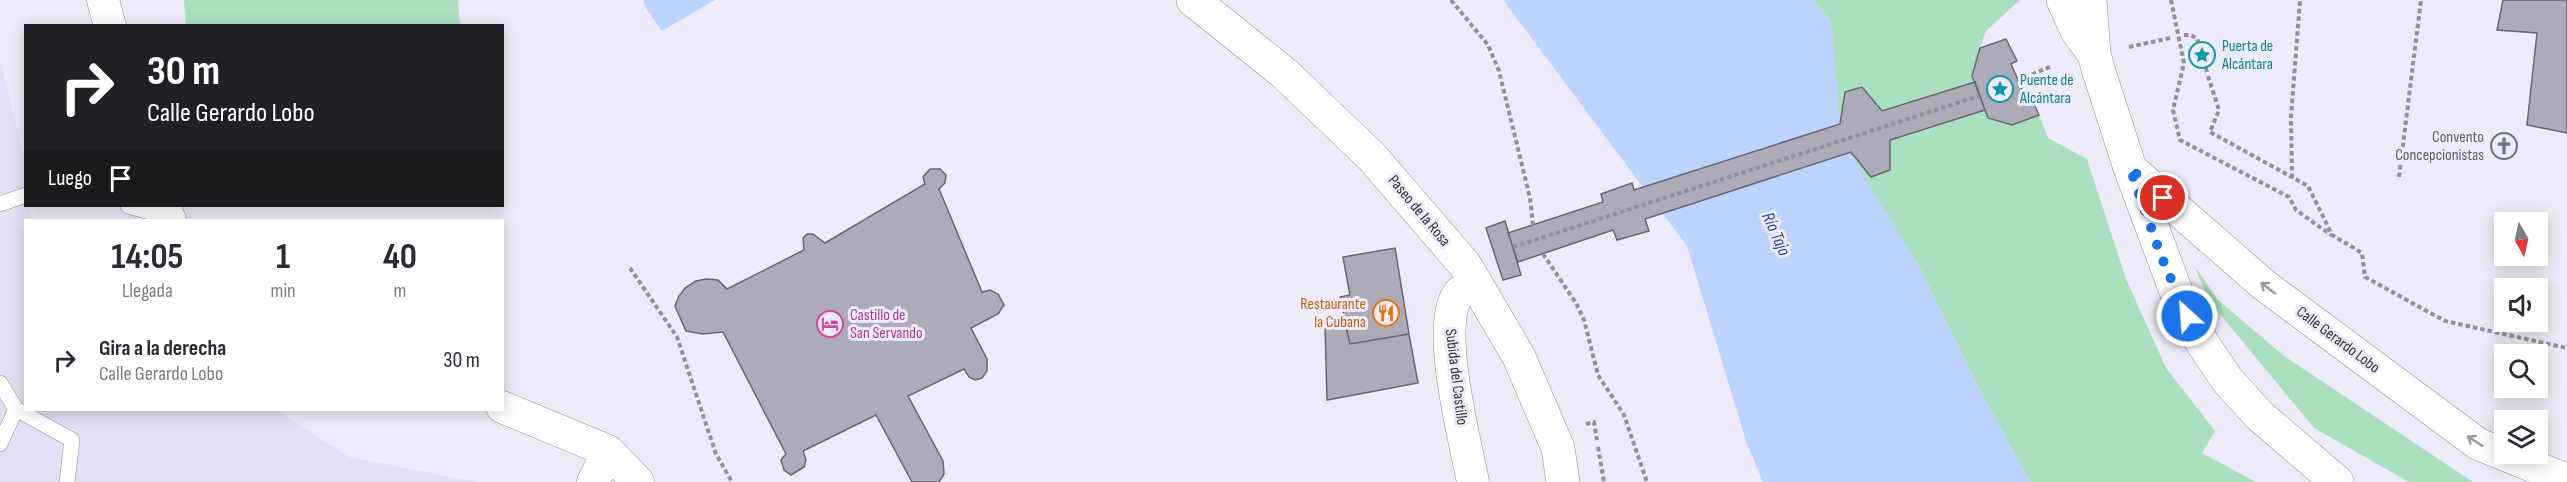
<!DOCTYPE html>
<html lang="es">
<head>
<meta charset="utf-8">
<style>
  :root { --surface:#fff; --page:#f7f7f7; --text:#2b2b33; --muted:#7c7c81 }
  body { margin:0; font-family:"Sofia Sans Condensed",sans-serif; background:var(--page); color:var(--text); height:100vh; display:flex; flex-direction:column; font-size:22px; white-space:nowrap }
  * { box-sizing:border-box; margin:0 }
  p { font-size:20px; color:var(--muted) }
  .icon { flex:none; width:33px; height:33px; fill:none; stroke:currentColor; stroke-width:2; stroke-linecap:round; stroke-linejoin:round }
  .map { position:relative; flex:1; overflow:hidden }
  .sheet { position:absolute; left:24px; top:219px; width:480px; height:192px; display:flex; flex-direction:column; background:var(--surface); border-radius:0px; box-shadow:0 3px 15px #0003 }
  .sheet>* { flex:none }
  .guide { position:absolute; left:24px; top:24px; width:480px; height:183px; border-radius:0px; box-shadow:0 3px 15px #0003; background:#202124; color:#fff; overflow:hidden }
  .needle { width:39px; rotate:171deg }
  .fabs { position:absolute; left:2494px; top:212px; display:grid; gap:12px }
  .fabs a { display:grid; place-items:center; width:54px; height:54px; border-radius:0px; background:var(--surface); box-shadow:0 3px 15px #0003; font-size:30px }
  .pin { position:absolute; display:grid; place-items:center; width:51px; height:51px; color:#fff; margin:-26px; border:3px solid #fff; border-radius:50%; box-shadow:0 2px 6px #0007 }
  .me { position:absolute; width:66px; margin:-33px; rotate:334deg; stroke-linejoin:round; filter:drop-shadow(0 0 4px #0008) }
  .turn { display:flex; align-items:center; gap:21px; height:126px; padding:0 24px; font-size:27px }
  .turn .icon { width:78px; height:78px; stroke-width:2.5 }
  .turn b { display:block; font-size:42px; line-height:51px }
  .then { display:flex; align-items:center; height:57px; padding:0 24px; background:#0003; gap:12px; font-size:22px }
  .eta { display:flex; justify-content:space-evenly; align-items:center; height:102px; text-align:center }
  .eta b { font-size:36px; font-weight:700; line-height:42px }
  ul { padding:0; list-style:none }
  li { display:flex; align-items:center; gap:18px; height:78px; padding:0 24px }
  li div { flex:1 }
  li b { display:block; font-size:22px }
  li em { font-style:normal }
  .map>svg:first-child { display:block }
</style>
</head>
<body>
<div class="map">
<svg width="2567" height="482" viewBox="0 0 2567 482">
  <rect width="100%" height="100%" fill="#edeaf9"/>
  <!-- built -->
  <path fill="#e3dff5" d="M0 61 24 157 26 206H30L31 220H26V410H277L349 457 477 482H0Z"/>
  <!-- green -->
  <path fill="#aae0be" d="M184 0H458L460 25H186Z
    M1814 0H2020L1986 31 1980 48 1988 117 2012 125 2039 115 2048 138 2087 159 2126 279 2166 368 2215 431 2202 453 2256 482H2030L1977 385 1919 266 1841 140 1831 22Z
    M2194 265 2217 299 2284 356 2473 482H2409L2314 428 2210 302Z"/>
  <!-- water -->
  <path fill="#bcd4fd" d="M643 0H715L662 31 647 10Z
    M1503 0H1814L1831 22 1842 140 1919 266 1977 385 2030 482H1763L1747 444 1687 246Z"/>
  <!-- building -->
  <path fill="#aeabb8" stroke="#696673" stroke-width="1.5" d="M2503 0H2567V133L2527 125 2537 33 2497 30Z
    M2006 39 2017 61 2011 64 2018 80 2024 93 2028 91 2039 115 2012 125 1988 118 1972 76 1980 48Z
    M1975 82 1985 110 1890 140V170L1871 177 1851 152 1645 219 1649 231 1617 240 1613 230 1518 262 1508 233 1603 202 1601 194 1632 183 1634 190 1840 124 1845 92 1862 87 1882 111Z
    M930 169H940L946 175 945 183 939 189 982 292 990 290 998 294 1004 305 998 314 971 328 987 359V371L982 378 975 380 969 377 964 369 908 396 943 461 944 474 939 482H912L876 415 803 451 806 460 804 467 791 475 784 470 781 460 786 454 723 332 703 334 686 331 675 306 679 296 685 288 696 281 706 279 718 280 727 289 804 250 803 238 807 234H813L825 243 925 184 923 177Z
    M1505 221 1521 275 1503 280 1486 228Z
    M1395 248 1409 334 1350 344 1340 297 1350 295 1343 257Z
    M1345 323 1350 344 1409 334 1418 383 1327 400 1325 326Z"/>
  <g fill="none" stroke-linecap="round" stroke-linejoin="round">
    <defs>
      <path id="service" d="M0 204 26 195
        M128 206 168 217
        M0 383 16 409 72 440 67 482
        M0 444 16 409"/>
      <path id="minor" d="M103 0 110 26
        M2130 168 2264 285 2478 444 2567 480
        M164 206 170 220
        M502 407 608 451 638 482
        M593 482 608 451
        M1473 482C1465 440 1436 331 1457 296 1460 290 1469 286 1475 282"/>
      <path id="tertiary" d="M2063 0 2077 31 2091 50
        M2090 0 2094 54 2099 72 2130 168 2180 302 2203 344 2228 381 2260 416 2337 482"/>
      <path id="secondary" d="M1193 0 1284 73 1372 157 1465 265 1519 357 1558 448 1563 482"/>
    </defs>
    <!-- service casing -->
    <use href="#service" stroke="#8d8b98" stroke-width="16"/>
    <!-- minor casing -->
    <use href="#minor" stroke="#8d8b98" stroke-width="33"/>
    <!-- tertiary casing -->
    <use href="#tertiary" stroke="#8d8b98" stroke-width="34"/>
    <!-- secondary casing -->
    <use href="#secondary" stroke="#8d8b98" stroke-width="34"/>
    <!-- path -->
    <path stroke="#92909a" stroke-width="4" stroke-dasharray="4.5 3" stroke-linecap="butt" d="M1451 0 1488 45 1499 71 1530 198 1533 225
      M2171 0 2184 63 2173 110 2180 140 2289 197 2296 210 2331 235
      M2184 35H2190L2197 38 2207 72
      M2129 47 2170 38
      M2208 76 2219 110 2210 132 2308 186 2332 235 2362 253 2365 277 2445 321 2567 348
      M2018 80 2052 66
      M2399 177 2421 0
      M2292 178 2291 117 2300 0
      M1543 254 1576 303 1584 320 1598 375 1624 415 1647 482
      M630 268 677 337 716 454 732 482
      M1586 424 1594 422 1597 440
      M1598 447 1604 482"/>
    <!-- service -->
    <use href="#service" stroke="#fff" stroke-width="15"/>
    <!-- minor -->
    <use href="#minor" stroke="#fff" stroke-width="32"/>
    <!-- tertiary -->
    <use href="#tertiary" stroke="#fff" stroke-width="33"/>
    <!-- secondary -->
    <use href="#secondary" stroke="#fff" stroke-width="33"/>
    <!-- path-bridge -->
    <path stroke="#92909a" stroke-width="4" stroke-dasharray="4.5 3" stroke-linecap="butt" d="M1513 247 1979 96"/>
  </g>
  <!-- one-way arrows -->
  <defs><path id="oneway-shaft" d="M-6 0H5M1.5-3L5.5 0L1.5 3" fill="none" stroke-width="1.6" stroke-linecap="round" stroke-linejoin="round" transform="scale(1.5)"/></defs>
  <g stroke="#9a9a9c">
    <use href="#oneway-shaft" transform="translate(2268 288) rotate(-142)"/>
    <use href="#oneway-shaft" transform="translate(2475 441) rotate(-147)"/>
  </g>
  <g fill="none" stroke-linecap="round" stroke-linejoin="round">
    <!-- route -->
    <path stroke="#1a73e8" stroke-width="10" stroke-dasharray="0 18" d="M2163 198 2130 168 2161 256 2187 316"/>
  </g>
  <!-- icons -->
  <defs>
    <symbol id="sight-ring" viewBox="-11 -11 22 22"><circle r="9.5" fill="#edeaf9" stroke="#0f9aa8" stroke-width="1.5"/><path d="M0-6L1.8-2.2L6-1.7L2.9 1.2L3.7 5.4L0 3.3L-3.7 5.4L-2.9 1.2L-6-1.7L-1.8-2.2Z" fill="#0f9aa8"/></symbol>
    <symbol id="church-ring" viewBox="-11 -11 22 22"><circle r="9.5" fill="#edeaf9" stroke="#6b7280" stroke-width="1.5"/><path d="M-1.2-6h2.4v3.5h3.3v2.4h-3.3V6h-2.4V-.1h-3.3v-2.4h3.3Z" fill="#6b7280"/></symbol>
    <symbol id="restaurant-ring" viewBox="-11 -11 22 22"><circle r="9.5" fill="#edeaf9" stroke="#e8710a" stroke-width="1.5"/><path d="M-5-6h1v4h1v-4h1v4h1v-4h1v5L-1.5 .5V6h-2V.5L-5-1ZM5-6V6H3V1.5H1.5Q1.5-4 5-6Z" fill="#e8710a"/></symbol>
    <symbol id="hotel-ring" viewBox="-11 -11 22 22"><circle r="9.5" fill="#edeaf9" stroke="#d1479c" stroke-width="1.5"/><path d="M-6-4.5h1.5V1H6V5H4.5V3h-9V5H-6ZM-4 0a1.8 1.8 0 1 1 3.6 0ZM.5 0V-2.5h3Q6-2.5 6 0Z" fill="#d1479c"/></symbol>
  </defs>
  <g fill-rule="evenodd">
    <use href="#sight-ring" x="2187" y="40" width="30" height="30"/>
    <use href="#sight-ring" x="1985" y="74" width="30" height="30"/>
    <use href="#church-ring" x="2489" y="131" width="30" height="30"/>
    <use href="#restaurant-ring" x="1371" y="298" width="30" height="30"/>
    <use href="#hotel-ring" x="815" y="309" width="30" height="30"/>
  </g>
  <g text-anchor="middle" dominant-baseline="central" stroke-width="6" stroke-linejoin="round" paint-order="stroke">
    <!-- culture labels -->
    <g font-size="16" fill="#0d838f" stroke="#edeaf9" text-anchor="start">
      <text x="2222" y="46">Puerta de<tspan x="2222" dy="18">Alcántara</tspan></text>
      <text x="2020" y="80">Puente de<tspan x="2020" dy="18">Alcántara</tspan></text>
    </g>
    <!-- worship labels -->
    <g font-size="16" fill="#5b616d" stroke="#edeaf9" text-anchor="end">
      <text x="2484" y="137">Convento<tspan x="2484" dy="18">Concepcionistas</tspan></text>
    </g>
    <!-- street labels -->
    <g font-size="16" fill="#35343a" stroke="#edeaf9">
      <text transform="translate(1419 211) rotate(50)">Paseo de la Rosa</text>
      <text transform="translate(2338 340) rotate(37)">Calle Gerardo Lobo</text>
      <text transform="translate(1456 377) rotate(83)">Subida del Castillo</text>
    </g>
    <!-- food labels -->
    <g font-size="16" fill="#c56008" stroke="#edeaf9" text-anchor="end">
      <text x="1366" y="304">Restaurante<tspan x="1366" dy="18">la Cubana</tspan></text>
    </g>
    <!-- hotel labels -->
    <g font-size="16" fill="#b23c85" stroke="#edeaf9" text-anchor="start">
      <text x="850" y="315">Castillo de<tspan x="850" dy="18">San Servando</tspan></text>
    </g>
    <!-- water labels -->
    <g font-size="18" font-style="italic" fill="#244d9b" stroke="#edeaf9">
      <text transform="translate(1776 234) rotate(66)">Río Tajo</text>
    </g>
  </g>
</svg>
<div class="fabs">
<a><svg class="needle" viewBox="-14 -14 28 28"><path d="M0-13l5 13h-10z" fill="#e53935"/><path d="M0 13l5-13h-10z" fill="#7c7c81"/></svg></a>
<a><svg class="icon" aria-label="sound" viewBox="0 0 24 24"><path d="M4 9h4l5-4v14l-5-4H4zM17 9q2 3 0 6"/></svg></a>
<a><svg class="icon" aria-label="search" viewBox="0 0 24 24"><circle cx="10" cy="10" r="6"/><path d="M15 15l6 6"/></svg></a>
<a><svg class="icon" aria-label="layers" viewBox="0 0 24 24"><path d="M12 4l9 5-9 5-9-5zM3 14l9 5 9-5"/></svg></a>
</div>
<div class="pin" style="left:2163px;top:198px;background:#d93025"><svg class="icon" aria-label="arrive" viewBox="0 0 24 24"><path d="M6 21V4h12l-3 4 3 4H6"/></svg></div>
<svg class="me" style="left:2187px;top:316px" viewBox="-20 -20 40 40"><circle r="17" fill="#1a73e8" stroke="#fff" stroke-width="3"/><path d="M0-11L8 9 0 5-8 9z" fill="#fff"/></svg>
<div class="guide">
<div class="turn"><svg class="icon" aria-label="right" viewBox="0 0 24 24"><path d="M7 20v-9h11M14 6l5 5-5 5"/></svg><div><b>30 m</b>Calle Gerardo Lobo</div></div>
<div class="then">Luego<svg class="icon" aria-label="arrive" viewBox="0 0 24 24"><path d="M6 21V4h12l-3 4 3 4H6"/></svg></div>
</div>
<section class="sheet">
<div class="eta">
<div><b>14:05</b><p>Llegada</p></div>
<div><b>1</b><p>min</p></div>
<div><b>40</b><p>m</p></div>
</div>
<ul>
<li><svg class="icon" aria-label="right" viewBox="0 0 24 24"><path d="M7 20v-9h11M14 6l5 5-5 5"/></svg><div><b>Gira a la derecha</b><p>Calle Gerardo Lobo</p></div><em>30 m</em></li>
</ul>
</section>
</div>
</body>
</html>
